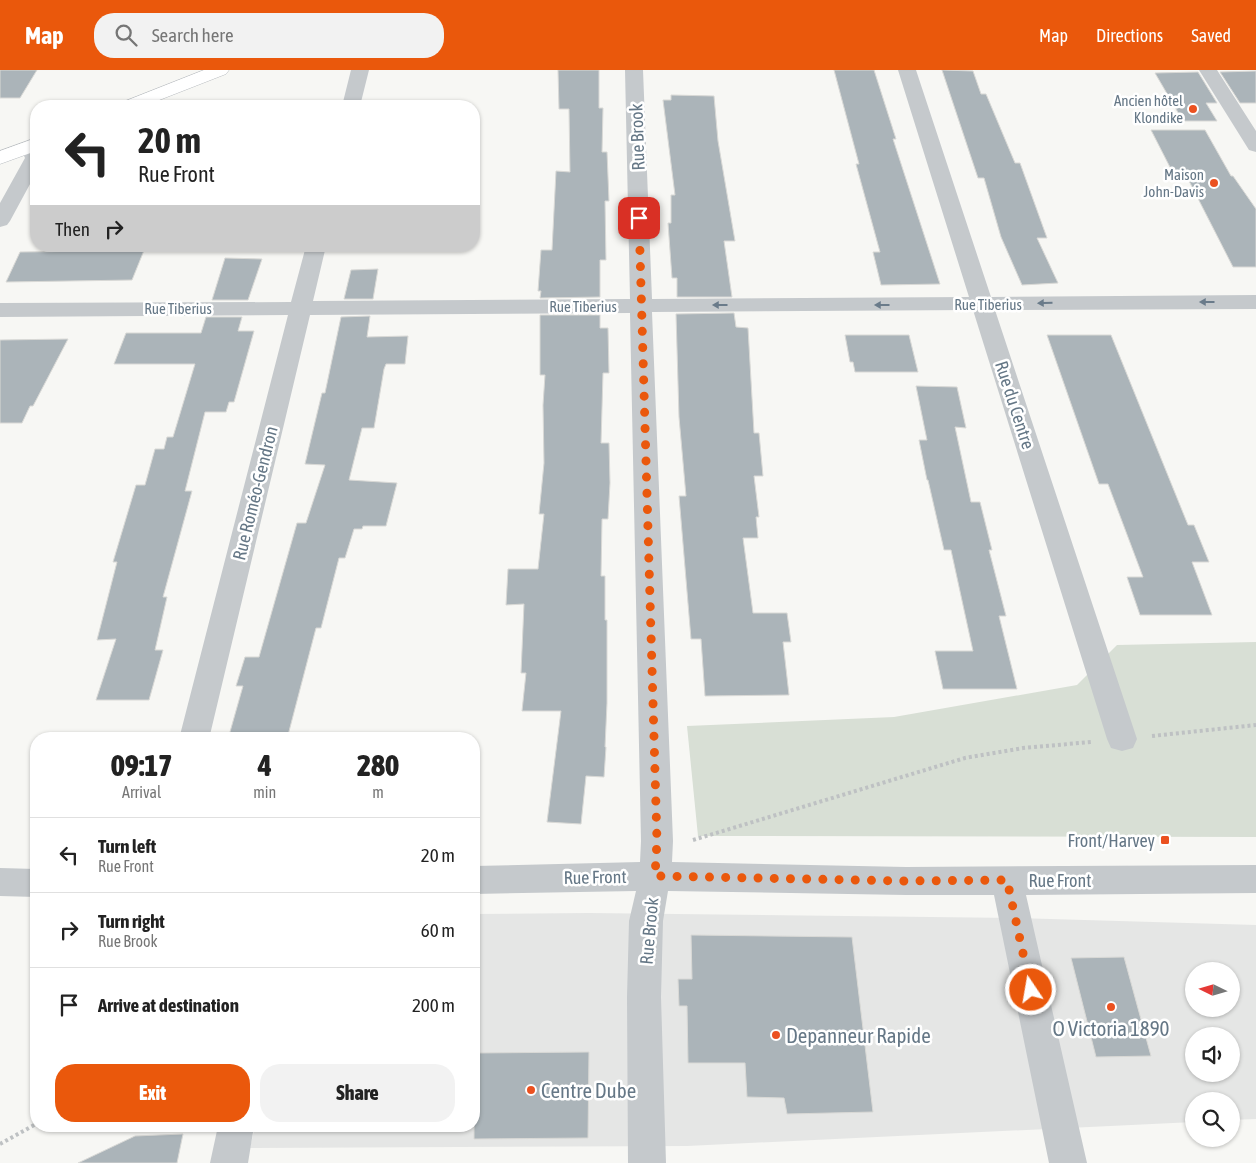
<!DOCTYPE html>
<html lang="en">
<head>
<meta charset="utf-8">
<style>
  :root { --surface:#fff; --page:#f2f2f2; --text:#222; --muted:#767676; --line:#e0e0e0; --accent:#ea580c }
  body { margin:0; font-family:"Asap Condensed",sans-serif; background:var(--page); color:var(--text); height:100vh; display:flex; flex-direction:column; font-size:19px; white-space:nowrap }
  * { box-sizing:border-box; margin:0 }
  p { font-size:16px; color:var(--muted) }
  .icon { flex:none; width:28px; height:28px; fill:none; stroke:currentColor; stroke-width:2; stroke-linecap:round; stroke-linejoin:round }
  .map { position:relative; flex:1; overflow:hidden }
  .panel { position:absolute; left:30px; top:662px; width:450px; height:400px; display:flex; flex-direction:column; background:var(--surface); border-radius:20px; box-shadow:0 1px 4px #0004 }
  .panel>* { flex:none }
  .top-card { position:absolute; left:30px; top:30px; width:450px; height:152px; border-radius:20px; box-shadow:0 1px 4px #0004; background:#fff; color:var(--text); overflow:hidden }
  .needle { width:32px; rotate:275deg }
  .tools { position:absolute; left:1185px; top:892px; display:grid; gap:10px }
  .tools a { display:grid; place-items:center; width:55px; height:55px; border-radius:50%; background:var(--surface); box-shadow:0 1px 4px #0004; font-size:25px }
  .pin { position:absolute; display:grid; place-items:center; width:42px; height:42px; color:#fff; margin:-21px; border-radius:10px; box-shadow:0 2px 8px #0006 }
  .me { position:absolute; width:55px; margin:-28px; rotate:348deg; stroke-linejoin:round; filter:drop-shadow(0 0 4px #0008) }
  .turn { display:flex; align-items:center; gap:18px; height:105px; padding:0 25px; font-size:22px }
  .turn .icon { width:65px; height:65px; stroke-width:2.5 }
  .turn b { display:block; font-size:35px; line-height:42px }
  .then { display:flex; align-items:center; height:48px; padding:0 25px; background:#0003; gap:10px; font-size:19px }
  .eta { display:flex; justify-content:space-evenly; align-items:center; height:85px; text-align:center }
  .eta b { font-size:30px; font-weight:800; line-height:35px }
  .button { display:flex; gap:10px; margin-top:auto; padding:10px 25px }
  .button a { flex:1; height:58px; border-radius:20px; background:var(--accent); color:#fff; font-size:20px; font-weight:800; line-height:58px; text-align:center }
  .button a+a { background:var(--page); color:var(--text) }
  ul { padding:0; list-style:none }
  li { display:flex; align-items:center; gap:15px; height:75px; padding:0 25px; border-top:1px solid var(--line) }
  li div { flex:1 }
  li b { display:block; font-size:19px }
  li em { font-style:normal }
  header { display:flex; align-items:center; gap:30px; box-sizing:border-box; height:70px; padding:0 25px; background:var(--accent); color:#fff }
  header strong { font-size:24px }
  nav { display:flex; gap:28px; margin-inline-start:auto; font-size:18px }
  .search { width:350px; height:45px; background:var(--page); display:flex; align-items:center; gap:12px; box-sizing:border-box; padding:0 18px; border-radius:20px; color:var(--muted); font-size:19px }
  .map>svg:first-child { display:block }
</style>
</head>
<body>
<header>
<strong>Map</strong>
<div class="search"><svg class="icon" aria-label="search" viewBox="0 0 24 24"><circle cx="10" cy="10" r="6"/><path d="M15 15l6 6"/></svg>Search here</div>
<nav><a>Map</a><a>Directions</a><a>Saved</a></nav>
</header>
<div class="map">
<svg width="1256" height="1093" viewBox="0 0 1256 1093">
  <rect width="100%" height="100%" fill="#f7f7f4"/>
  <!-- built -->
  <path fill="#e5e6e5" fill-rule="evenodd" d="M589 843 1015 848 1256 855V1049L1231 1050V1031H1194V1052L687 1076 250 1078 255 1056H474V844ZM1194 901H1231V939H1194ZM1194 966H1231V1004H1194Z"/>
  <!-- green -->
  <path fill="#d8dfd5" d="M1256 572V767L698 766 687 656 894 647 1077 615 1117 575Z"/>
  <!-- building -->
  <path fill="#abb4b9" stroke="#d9d9d6" d="M0 0H37L20 28H0Z
    M558 0H599V38H603L602 82H607L609 131H605L606 190H600V227L540 228 541 221H538L541 180H552L556 101 570 102 569 39H559Z
    M834 0H874L896 69H893L940 214 881 215 873 182H880L856 94H859Z
    M942 0 973 1 981 24H986L1015 93H1020L1047 168H1037L1058 213 1022 215 1001 167 984 108H978Z
    M1256 1V33H1240L1220 2Z
    M1198 2 1217 33H1206L1217 51H1183L1155 3Z
    M671 25 714 26 718 71 735 171H724L732 227H677V208H672L668 153H671V125H675L663 30H671Z
    M1151 60H1205L1231 106H1233L1256 139V197H1233L1185 103H1173Z
    M102 178H145L132 210 6 212 20 182 101 181Z
    M225 188 262 189 248 230H212Z
    M378 199 373 229H344L351 200Z
    M734 243 736 257 748 258 754 363H759L763 406H754L759 447H756L758 468H743L753 543H787L791 572H783L789 625 705 626 701 569H691L679 426H686L679 347 676 244Z
    M540 245H600V258H608L609 303H603L601 373H609L610 413 608 449H602L601 506H605V550H607V633L605 677H606L604 707 586 706 581 754 547 752 561 641H522L526 603H521L524 534 506 535 508 499H538L544 444H539L544 393 543 335 545 305H540Z
    M370 246 367 267 408 266 405 294H386L384 299 374 358H362L349 410 397 413 386 456H363L362 459H354L345 488H339L321 558H316L287 669H228L243 616H236L245 587H259L297 453H306L325 395 305 394 322 323H325L341 247Z
    M206 247H242L238 261H254L234 332H229L226 342H205L185 421H192L163 527H167L155 580H163L149 630H96L116 569 97 570 117 492H113L136 415H145L155 379H164L167 367H173L195 294H114L126 263H201Z
    M845 265H909L918 302H855L853 292H850Z
    M1047 265H1111L1188 455H1194L1209 492H1192L1212 545H1140L1127 507H1143L1108 414H1099Z
    M68 269 33 336H30L22 353H0V270Z
    M916 316 957 317 966 358 955 357 971 432H980L992 480H989L1006 546H999L1017 619H943L935 581H973L951 480H944L928 410H927L919 370H927Z
    M691 865 852 867 873 1042 787 1044 784 1028 747 1027 745 993H688L687 936H679L678 909H692Z
    M1124 887 1151 986 1096 987 1071 888Z
    M589 982 588 1068 474 1069V983Z
    M183 1064 177 1093H78L135 1066Z"/>
  <g fill="none" stroke-linecap="round" stroke-linejoin="round">
    <defs>
      <path id="major" d="M204 0H229L226 4 144 36H120L123 32Z
        M36 68V81L0 94V81Z"/>
    </defs>
    <!-- major casing -->
    <use href="#major" stroke="#b8bcc0" stroke-width="1"/>
    <!-- path -->
    <path stroke="#bec1c3" stroke-width="4" stroke-dasharray="3 3" stroke-linecap="butt" d="M1152 666 1256 655
      M693 770 965 688 1023 678 1091 672
      M0 1074 36 1054"/>
    <!-- minor -->
    <path fill="#c5c9cc" fill-rule="evenodd" d="M351 0H369L360 36H342Z
      M625 0H643L652 229 969 227 898 0H916L991 227 1256 225V239L995 240 1137 669 1133 678 1122 681 1111 678 1107 669 973 240 652 242 673 771 672 792 906 797 1256 795V823L1026 825 1087 1093H1049L994 825H906L668 821 663 851 661 927 666 1093H628L627 927 629 851 636 821 474 824V796L640 792 641 771 630 243 310 245 209 669H179L288 245 0 247V233L291 232 306 176H326L313 231 630 229Z
      M1199 0H1217L1256 61V82L1249 80Z
      M29 71 36 74V103L10 151 7 155 0 157V133L25 88 20 77 22 73Z
      M0 798 36 799V827L0 826Z
      M218 1056H254L248 1093H210Z"/>
    <!-- major -->
    <use href="#major" fill="#fff" fill-rule="evenodd"/>
  </g>
  <!-- one-way arrows -->
  <defs><path id="oneway-solid" d="M-6-.8H1V-3.2L6.5 0L1 3.2V.8H-6Z" transform="scale(1.25)"/></defs>
  <g fill="#6a7b8a">
    <use href="#oneway-solid" transform="translate(1207 232) rotate(180)"/>
    <use href="#oneway-solid" transform="translate(1045 233) rotate(179)"/>
    <use href="#oneway-solid" transform="translate(720 235) rotate(180)"/>
    <use href="#oneway-solid" transform="translate(882 235) rotate(180)"/>
  </g>
  <g fill="none" stroke-linecap="round" stroke-linejoin="round">
    <!-- route -->
    <path stroke="#ea580c" stroke-width="9" stroke-dasharray="0 16.2" d="M639 148 657 771 655 806 906 811 1007 810 1031 920"/>
  </g>
  <!-- markers -->
  <g fill="#eb5120" stroke="#fff" stroke-width="2">
    <circle cx="1193" cy="39" r="5"/>
    <circle cx="1214" cy="113" r="5"/>
    <rect x="1160" y="765" width="10" height="10" rx="2.5"/>
    <circle cx="1111" cy="937" r="5"/>
    <circle cx="776" cy="965" r="5"/>
    <circle cx="531" cy="1020" r="5"/>
  </g>
  <g text-anchor="middle" dominant-baseline="central" stroke-width="5" stroke-linejoin="round" paint-order="stroke">
    <!-- far-poi labels -->
    <g font-size="15" fill="#657786" stroke="#fff" text-anchor="end">
      <text x="1183" y="30">Ancien hôtel<tspan x="1183" dy="17">Klondike</tspan></text>
      <text x="1204" y="104">Maison<tspan x="1204" dy="17">John-Davis</tspan></text>
    </g>
    <!-- far-street labels -->
    <g font-size="15" fill="#657786" stroke="#fff">
      <text x="988" y="234">Rue Tiberius</text>
      <text x="583" y="236">Rue Tiberius</text>
      <text x="178" y="238">Rue Tiberius</text>
    </g>
    <!-- street labels -->
    <g font-size="18" fill="#657786" stroke="#fff">
      <text transform="translate(637 67) rotate(-92)">Rue Brook</text>
      <text transform="translate(1015 335) rotate(72)">Rue du Centre</text>
      <text transform="translate(255 423) rotate(-76)">Rue Roméo-Gendron</text>
      <text transform="translate(595 807) rotate(-1)">Rue Front</text>
      <text x="1060" y="810">Rue Front</text>
      <text transform="translate(649 861) rotate(-85)">Rue Brook</text>
    </g>
    <!-- poi labels -->
    <g font-size="18" fill="#657786" stroke="#fff" text-anchor="end">
      <text x="1155" y="770">Front/Harvey</text>
    </g>
    <!-- near-poi labels -->
    <g font-size="21" fill="#657786" stroke="#fff" text-anchor="start">
      <text x="1111" y="958" text-anchor="middle">O Victoria 1890</text>
      <text x="786" y="965">Depanneur Rapide</text>
      <text x="541" y="1020">Centre Dube</text>
    </g>
  </g>
</svg>
<div class="tools">
<a><svg class="needle" viewBox="-14 -14 28 28"><path d="M0-13l5 13h-10z" fill="#e53935"/><path d="M0 13l5-13h-10z" fill="#767676"/></svg></a>
<a><svg class="icon" aria-label="sound" viewBox="0 0 24 24"><path d="M4 9h4l5-4v14l-5-4H4zM17 9q2 3 0 6"/></svg></a>
<a><svg class="icon" aria-label="search" viewBox="0 0 24 24"><circle cx="10" cy="10" r="6"/><path d="M15 15l6 6"/></svg></a>
</div>
<div class="pin" style="left:639px;top:148px;background:#d93025"><svg class="icon" aria-label="arrive" viewBox="0 0 24 24"><path d="M6 21V4h12l-3 4 3 4H6"/></svg></div>
<svg class="me" style="left:1031px;top:920px" viewBox="-20 -20 40 40"><circle r="17" fill="#ea580c" stroke="#fff" stroke-width="3"/><path d="M0-11L8 9 0 5-8 9z" fill="#fff"/></svg>
<div class="top-card">
<div class="turn"><svg class="icon" aria-label="left" viewBox="0 0 24 24"><path d="M17 20v-9H6M10 6l-5 5 5 5"/></svg><div><b>20 m</b>Rue Front</div></div>
<div class="then">Then<svg class="icon" aria-label="right" viewBox="0 0 24 24"><path d="M7 20v-9h11M14 6l5 5-5 5"/></svg></div>
</div>
<section class="panel">
<div class="eta">
<div><b>09:17</b><p>Arrival</p></div>
<div><b>4</b><p>min</p></div>
<div><b>280</b><p>m</p></div>
</div>
<ul>
<li><svg class="icon" aria-label="left" viewBox="0 0 24 24"><path d="M17 20v-9H6M10 6l-5 5 5 5"/></svg><div><b>Turn left</b><p>Rue Front</p></div><em>20 m</em></li>
<li><svg class="icon" aria-label="right" viewBox="0 0 24 24"><path d="M7 20v-9h11M14 6l5 5-5 5"/></svg><div><b>Turn right</b><p>Rue Brook</p></div><em>60 m</em></li>
<li><svg class="icon" aria-label="arrive" viewBox="0 0 24 24"><path d="M6 21V4h12l-3 4 3 4H6"/></svg><div><b>Arrive at destination</b></div><em>200 m</em></li>
</ul>
<div class="button"><a>Exit</a><a>Share</a></div>
</section>
</div>
</body>
</html>
